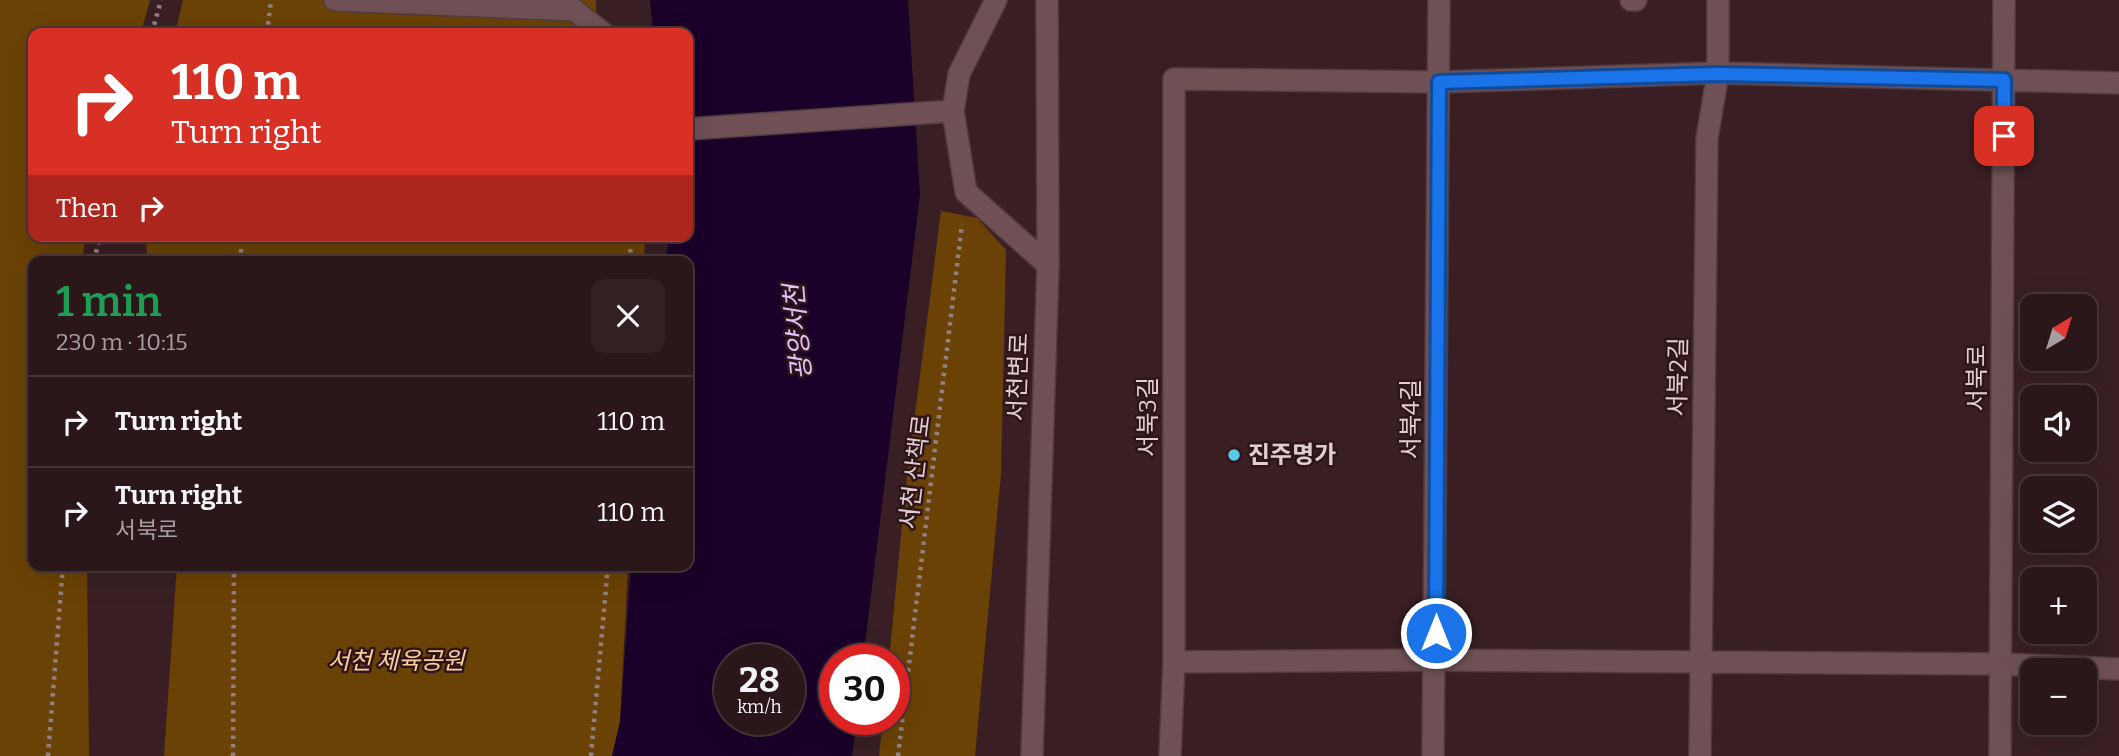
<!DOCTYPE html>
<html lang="en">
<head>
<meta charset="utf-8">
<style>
  :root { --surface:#2b171a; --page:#332023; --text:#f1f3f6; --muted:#a69fa2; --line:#473639 }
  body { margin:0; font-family:Bitter,"Noto Sans KR",serif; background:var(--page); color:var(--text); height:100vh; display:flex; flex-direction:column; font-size:26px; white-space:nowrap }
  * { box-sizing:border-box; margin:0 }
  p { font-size:23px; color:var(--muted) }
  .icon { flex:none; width:38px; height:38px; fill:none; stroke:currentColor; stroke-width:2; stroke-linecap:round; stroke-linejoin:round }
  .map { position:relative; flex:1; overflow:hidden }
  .panel { position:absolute; left:28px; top:256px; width:665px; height:315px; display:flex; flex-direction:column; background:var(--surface); border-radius:14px; box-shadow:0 7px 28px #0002,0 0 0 2px var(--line) }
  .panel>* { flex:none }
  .banner { position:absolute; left:28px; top:28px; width:665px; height:214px; border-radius:14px; box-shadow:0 7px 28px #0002,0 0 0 2px var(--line); background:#d93025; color:#fff; overflow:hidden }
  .needle { width:46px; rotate:38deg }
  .controls { position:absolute; left:2020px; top:294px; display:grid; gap:14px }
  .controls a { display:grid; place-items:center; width:77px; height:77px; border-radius:14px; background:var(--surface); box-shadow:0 7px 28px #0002,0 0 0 2px var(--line); font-size:35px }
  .speed { position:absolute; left:714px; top:644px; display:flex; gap:14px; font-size:35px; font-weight:700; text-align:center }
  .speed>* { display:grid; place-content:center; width:91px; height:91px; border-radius:50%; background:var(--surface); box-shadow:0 7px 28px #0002,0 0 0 2px var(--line); line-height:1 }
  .speed small { font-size:18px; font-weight:400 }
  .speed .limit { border:10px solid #d22; background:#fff; color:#111 }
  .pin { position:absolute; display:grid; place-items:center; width:60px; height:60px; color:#fff; margin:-30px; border-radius:14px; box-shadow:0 4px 10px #0006 }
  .me { position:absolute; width:77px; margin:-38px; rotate:0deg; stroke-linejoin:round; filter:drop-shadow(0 0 5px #0008) }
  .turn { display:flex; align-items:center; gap:24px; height:147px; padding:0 28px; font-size:32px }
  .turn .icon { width:91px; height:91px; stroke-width:2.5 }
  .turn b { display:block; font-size:49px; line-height:60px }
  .then { display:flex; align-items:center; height:66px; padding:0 28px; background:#0003; gap:14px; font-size:26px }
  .round { display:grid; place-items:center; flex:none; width:74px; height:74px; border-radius:14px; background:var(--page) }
  .summary { display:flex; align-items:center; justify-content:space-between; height:119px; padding:0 28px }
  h1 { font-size:42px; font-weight:600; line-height:52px; color:#1e9e55 }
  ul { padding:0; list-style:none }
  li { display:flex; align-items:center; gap:21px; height:91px; padding:0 28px; border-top:2px solid var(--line) }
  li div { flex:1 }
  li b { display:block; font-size:26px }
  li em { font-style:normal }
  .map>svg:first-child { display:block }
</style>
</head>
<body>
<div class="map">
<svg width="2119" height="756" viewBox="0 0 2119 756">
  <rect width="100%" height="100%" fill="#391f23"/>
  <!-- green -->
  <path fill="#6b4205" d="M0 0H150L141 33H33V236H86L82 261H33V565H87L89 756H0Z
    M183 0H596L597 33H175Z
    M941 211 977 218 1006 250 1001 473 975 756H879L883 719H894V660H889L905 493Z
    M145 236H645L644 261H148Z
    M177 565H628L620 722 612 756H164Z"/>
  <!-- water -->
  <path fill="#1b012a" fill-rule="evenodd" d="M650 0H908L920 195 863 660H835V719H857L852 756H612L620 722 631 565H688V261H666L669 236H688V33H653ZM730 660H789V719H730Z"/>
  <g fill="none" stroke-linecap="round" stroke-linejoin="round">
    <defs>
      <path id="minor" d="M335 0 574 10 603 33
        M996 0 959 74 953 111 966 192 1048 265
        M1631 0H1636
        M688 129 953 111
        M1174 662 1435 660 2002 664 2119 669
        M1032 756 1048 265 1047 0
        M1170 756 1174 662V79L1439 82 1718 73 2119 83
        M1433 756 1439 0
        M1700 756 1707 138 1718 73V0
        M2000 756 2004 0"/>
    </defs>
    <!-- minor casing -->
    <use href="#minor" stroke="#513b40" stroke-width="24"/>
    <!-- path -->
    <path stroke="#947f82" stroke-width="4.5" stroke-dasharray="3.5 5" stroke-linecap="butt" d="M152 33 161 0
      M267 33 271 0
      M94 261 100 236
      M241 261V236
      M630 261 631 236
      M48 756 63 565
      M233 756 234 565
      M591 756 608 565
      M898 756 962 224"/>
    <!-- minor -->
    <use href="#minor" stroke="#6f5155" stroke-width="21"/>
  </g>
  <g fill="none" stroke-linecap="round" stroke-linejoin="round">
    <defs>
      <path id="route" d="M1436 633 1439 82 1718 74 2004 80V136"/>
    </defs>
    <!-- route casing -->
    <use href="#route" stroke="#114b97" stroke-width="18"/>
    <!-- route -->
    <use href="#route" stroke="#1a73e8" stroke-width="12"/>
  </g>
  <!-- markers -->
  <circle fill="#5dc7e8" stroke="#2f151a" stroke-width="2.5" cx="1234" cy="455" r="7"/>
  <g text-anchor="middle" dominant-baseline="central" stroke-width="5" stroke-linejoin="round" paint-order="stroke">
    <!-- street labels -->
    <g font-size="24" fill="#e0ced0" stroke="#2f151a">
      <text transform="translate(1018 377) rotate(-88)">서천변로</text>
      <text transform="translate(1678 377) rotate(-89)">서북2길</text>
      <text transform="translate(1977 378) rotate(-90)">서북로</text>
      <text transform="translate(1148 417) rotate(-90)">서북3길</text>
      <text transform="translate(1411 419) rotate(-90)">서북4길</text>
      <text transform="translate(915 472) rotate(-83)">서천 산책로</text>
    </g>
    <!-- poi labels -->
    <g font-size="24" font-weight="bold" fill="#e0ced0" stroke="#2f151a" text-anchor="start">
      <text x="1248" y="455">진주명가</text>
    </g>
    <!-- park labels -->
    <g font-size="24" font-style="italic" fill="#face9d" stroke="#2f151a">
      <text x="396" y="661">서천 체육공원</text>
    </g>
    <!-- water labels -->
    <g font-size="26" font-style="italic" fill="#e0c2f8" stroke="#2f151a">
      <text transform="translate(798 332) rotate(-95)">광양서천</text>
    </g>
  </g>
</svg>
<div class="controls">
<a><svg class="needle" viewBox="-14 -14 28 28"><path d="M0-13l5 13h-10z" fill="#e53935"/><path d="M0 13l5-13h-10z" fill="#a69fa2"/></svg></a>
<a><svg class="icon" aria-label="sound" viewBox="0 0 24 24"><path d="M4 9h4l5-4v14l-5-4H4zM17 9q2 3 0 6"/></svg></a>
<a><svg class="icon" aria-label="layers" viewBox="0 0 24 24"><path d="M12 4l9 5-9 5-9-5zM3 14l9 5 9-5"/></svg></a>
<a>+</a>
<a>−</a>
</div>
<div class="speed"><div>28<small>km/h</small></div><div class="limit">30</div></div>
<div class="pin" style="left:2004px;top:136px;background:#d93025"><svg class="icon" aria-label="arrive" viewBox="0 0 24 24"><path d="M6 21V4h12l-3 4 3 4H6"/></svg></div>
<svg class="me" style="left:1436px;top:633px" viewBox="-20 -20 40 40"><circle r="17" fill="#1a73e8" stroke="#fff" stroke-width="3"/><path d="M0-11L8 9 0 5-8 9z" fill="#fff"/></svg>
<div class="banner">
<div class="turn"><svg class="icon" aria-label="right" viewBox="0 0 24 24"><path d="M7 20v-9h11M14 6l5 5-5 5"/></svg><div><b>110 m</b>Turn right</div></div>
<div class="then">Then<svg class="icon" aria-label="right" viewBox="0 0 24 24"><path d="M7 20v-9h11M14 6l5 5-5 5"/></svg></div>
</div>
<section class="panel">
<div class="summary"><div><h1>1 min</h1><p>230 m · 10:15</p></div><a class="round"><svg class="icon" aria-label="close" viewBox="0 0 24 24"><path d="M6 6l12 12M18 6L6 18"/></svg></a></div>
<ul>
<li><svg class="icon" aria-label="right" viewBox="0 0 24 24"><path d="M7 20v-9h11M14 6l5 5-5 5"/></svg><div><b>Turn right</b></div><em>110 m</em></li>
<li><svg class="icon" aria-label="right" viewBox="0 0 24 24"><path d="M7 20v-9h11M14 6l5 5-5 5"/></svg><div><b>Turn right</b><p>서북로</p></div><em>110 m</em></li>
</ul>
</section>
</div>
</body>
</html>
